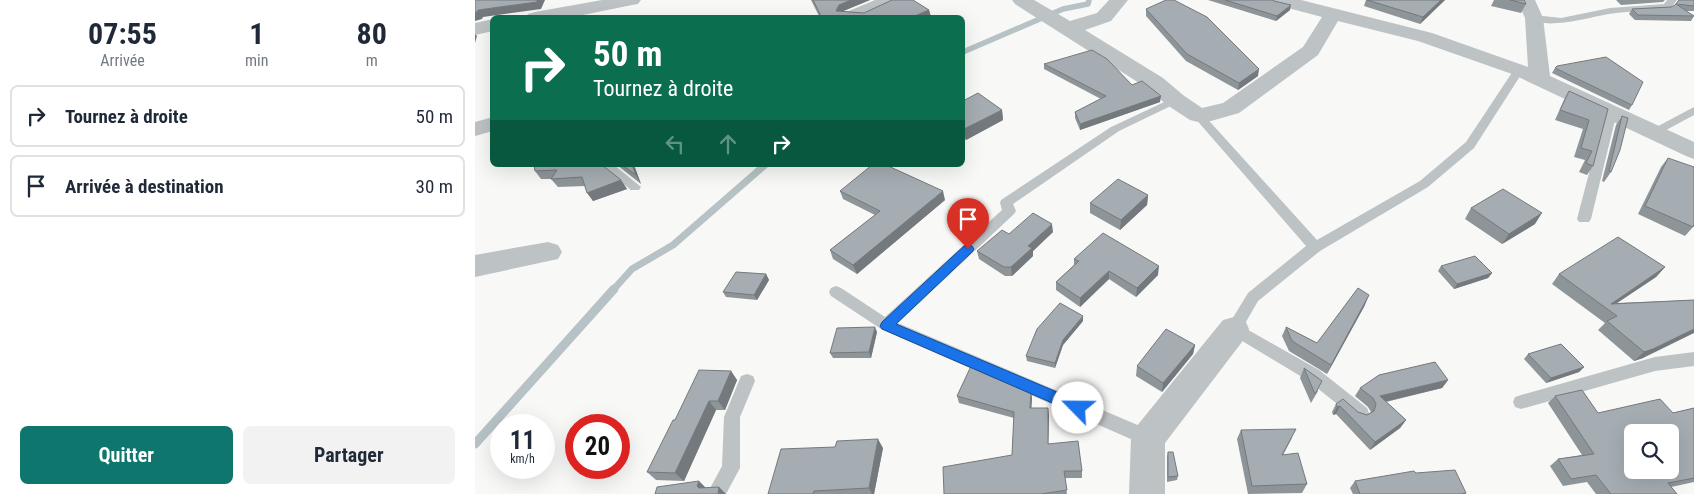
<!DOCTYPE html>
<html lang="fr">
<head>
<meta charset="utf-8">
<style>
  :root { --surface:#fff; --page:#f2f2f3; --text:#1f2937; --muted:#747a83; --line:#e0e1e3; --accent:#0f766e }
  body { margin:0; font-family:"Roboto Condensed",sans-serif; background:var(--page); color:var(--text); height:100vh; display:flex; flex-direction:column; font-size:19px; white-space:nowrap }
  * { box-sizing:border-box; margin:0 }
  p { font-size:16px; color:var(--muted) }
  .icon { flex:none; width:28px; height:28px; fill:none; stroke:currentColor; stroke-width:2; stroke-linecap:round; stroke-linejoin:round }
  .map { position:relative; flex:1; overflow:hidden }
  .sheet { display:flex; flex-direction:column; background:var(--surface); width:475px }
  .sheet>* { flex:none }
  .hud { position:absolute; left:15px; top:15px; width:475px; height:152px; border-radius:8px; box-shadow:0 5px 20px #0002; background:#0b6e4f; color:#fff; overflow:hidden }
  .controls { position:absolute; left:1149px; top:424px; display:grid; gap:10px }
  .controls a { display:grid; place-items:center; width:55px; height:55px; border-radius:8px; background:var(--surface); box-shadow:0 5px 20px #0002; font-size:25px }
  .speed { position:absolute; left:15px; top:414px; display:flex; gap:10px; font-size:25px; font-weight:700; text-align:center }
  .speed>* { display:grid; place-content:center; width:65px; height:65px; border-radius:50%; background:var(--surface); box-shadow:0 5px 20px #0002; line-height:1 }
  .speed small { font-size:12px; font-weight:400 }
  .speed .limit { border:8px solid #d22; background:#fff; color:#111 }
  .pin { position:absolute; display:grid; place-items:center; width:42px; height:42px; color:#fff; margin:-51px -21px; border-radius:50% 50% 50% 0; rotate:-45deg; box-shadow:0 0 5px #0007 }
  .pin .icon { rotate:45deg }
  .me { position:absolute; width:55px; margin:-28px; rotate:293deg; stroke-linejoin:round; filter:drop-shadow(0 0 4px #0008) }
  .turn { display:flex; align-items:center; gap:18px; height:105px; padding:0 20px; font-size:22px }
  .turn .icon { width:65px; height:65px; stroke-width:2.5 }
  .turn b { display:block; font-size:35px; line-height:42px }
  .lanes { display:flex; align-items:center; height:48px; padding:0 20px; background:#0003; justify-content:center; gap:25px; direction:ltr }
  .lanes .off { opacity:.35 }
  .eta { display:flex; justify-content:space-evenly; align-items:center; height:85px; text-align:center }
  .eta b { font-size:30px; font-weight:700; line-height:35px }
  .primary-button { display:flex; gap:10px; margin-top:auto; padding:10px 20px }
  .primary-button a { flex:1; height:58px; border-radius:8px; background:var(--accent); color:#fff; font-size:20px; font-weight:700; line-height:58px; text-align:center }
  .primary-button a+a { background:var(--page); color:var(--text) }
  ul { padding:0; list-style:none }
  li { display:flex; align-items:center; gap:15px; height:62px; margin:0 10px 8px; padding:0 10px; border:2px solid var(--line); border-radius:8px }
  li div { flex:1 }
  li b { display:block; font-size:19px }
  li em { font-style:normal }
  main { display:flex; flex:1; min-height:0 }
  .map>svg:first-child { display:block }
</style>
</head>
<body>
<main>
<section class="sheet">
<div class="eta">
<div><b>07:55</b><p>Arrivée</p></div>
<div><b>1</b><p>min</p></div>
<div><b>80</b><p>m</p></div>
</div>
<ul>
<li><svg class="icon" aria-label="right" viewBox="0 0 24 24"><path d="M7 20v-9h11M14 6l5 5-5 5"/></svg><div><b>Tournez à droite</b></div><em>50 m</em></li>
<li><svg class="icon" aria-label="arrive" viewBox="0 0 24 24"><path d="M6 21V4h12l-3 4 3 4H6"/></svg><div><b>Arrivée à destination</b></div><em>30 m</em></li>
</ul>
<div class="primary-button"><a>Quitter</a><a>Partager</a></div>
</section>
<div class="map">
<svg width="1219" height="494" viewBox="0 0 1219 494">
  <rect width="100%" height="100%" fill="#f8f8f6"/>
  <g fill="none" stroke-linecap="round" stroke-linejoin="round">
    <!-- stream-far2 -->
    <path stroke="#b6c2c5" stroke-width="5.5" d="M488 52 588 9 613 4 614 0"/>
    <!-- stream-far1 -->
    <path stroke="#b6c2c5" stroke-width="7" d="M138 290 157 269 198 245 290 165"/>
    <!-- stream -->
    <path stroke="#b6c2c5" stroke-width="9" d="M0 444 139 289"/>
    <!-- lane -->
    <path fill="#bdc2c5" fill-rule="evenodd" d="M1192 0H1202L1195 9 1192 10C1173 11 1153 11 1134 14 1115 17 1070 31 1054 18L1059 15 1086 18 1135 8 1189 4Z
      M1044 67 1049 70 999 148 953 187 845 251 783 301 768 327 844 370 892 408 894 413 892 418 886 421 880 418 832 380 754 333 751 329 773 293 831 246 719 117 717 115 719 113H727L842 240 945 181 991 142 1040 68Z
      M700 97 704 98 705 100 704 102 644 131 538 204 541 211 539 214 423 323 679 432 682 438 679 444 673 446 667 444 406 329 356 296 354 292 356 288 361 286 366 288 410 317 527 210 525 203 526 200 636 127Z
      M1219 107V115L1182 135H1174L1172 132Z
      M1136 109 1142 112 1116 219 1114 222H1104L1102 219 1130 112Z
      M125 165H139L166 187 164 190H156Z
      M1219 352V366L1180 371 1046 409 1040 407 1038 402 1040 397 1046 395 1180 357Z
      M272 374 278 376 280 381 265 417V468L251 494H232L247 466 249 417 266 376Z"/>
    <!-- street -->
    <path fill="#bdc2c5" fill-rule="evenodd" d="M127 0H166L163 4 157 5 93 18H51L53 14 60 12Z
      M400 0H424L421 4 391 18H365L367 14Z
      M537 0H559L595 21 622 13 634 0H653L636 21 610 30 688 78 708 95 727 108 748 103 828 47 847 17 798 4 795 0H826L957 33 1053 67 1050 18 1042 0H1060L1068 18 1075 76 1219 142V159L1211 156 1037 74 943 41 863 21 843 55 764 113 736 121 723 122 715 120 692 105 672 88 540 4Z
      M18 19V31L0 35V23Z
      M18 117V131L0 136V122Z
      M73 242 83 245 87 252 83 259 0 277V255Z
      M759 317 770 320 774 329 770 338 690 443V494H654L656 438 661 427 748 320Z"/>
  </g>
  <!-- wall -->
  <path fill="#8e9599" d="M336 0H395L368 11 389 13 454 10 456 17 345 18Z
    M733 0H798L815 10 801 21Z
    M891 0H970L945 24 889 6Z
    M1019 0H1049L1051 4 1046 13 1016 6Z
    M1141 0H1190L1188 2 1146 5Z
    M1219 0V11H1210L1219 16 1216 21 1160 20 1154 14 1157 9 1196 7Z
    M671 9 783 76 763 90 711 61 671 16Z
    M569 64 657 85 685 102 605 130 600 118V112L626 99 569 69Z
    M1080 68 1157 105 1154 110 1077 73Z
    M1094 91 1133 109 1118 166 1112 175 1104 172 1110 160 1099 157 1108 129 1080 120 1089 100Z
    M488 101 527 110 528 120 491 140 488 137Z
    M1147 116 1136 172 1129 182 1127 181 1141 125Z
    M1193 158 1218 227 1210 236 1163 214 1186 167Z
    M59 165 146 180 152 189 118 201 110 186 83 187 76 179H66L60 171Z
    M142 165H159L166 184Z
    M365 191 470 200 382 274 358 259 355 250 400 215 368 199Z
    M673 195 672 205 645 230 615 213V203Z
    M996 208 1060 224 1027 244 990 219Z
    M578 232 558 251V256L537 276H530L504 259 502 251 534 234Z
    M599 259 683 275 661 297 634 279 605 307 581 290V282L599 265Z
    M966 266 1017 273 1013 278 979 289 963 271Z
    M1190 267 1181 277 1142 303 1219 300 1168 358 1159 361 1123 330 1130 323 1077 284 1084 274Z
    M291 274 294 280 282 300 251 297 248 292Z
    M890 305 852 374 814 351 807 336 811 327 842 343Z
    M608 321 588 345 580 368 552 361 551 356Z
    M402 332 396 358H358L355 353Z
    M720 345 718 354 687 392 661 376 662 366Z
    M1053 354 1109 367 1104 372 1071 383 1049 359Z
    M829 368 843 391 836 403 825 378Z
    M256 371 262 380 250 410H241L209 481 181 480 172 472 200 420Z
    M973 380 967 388 911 402 931 420 925 428 895 450 861 414 858 415 857 412 861 404 892 415 896 412 893 407 880 396 885 388Z
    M482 396 557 398 556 408 574 415 573 444 607 471V478H590L592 494H469L537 455 539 418 484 403Z
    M1080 396 1123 413H1198L1219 408V482L1196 487 1202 494H1121L1112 482 1088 486 1075 466 1083 459 1107 455 1073 403Z
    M766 430 817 438 808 455 832 484 827 493 773 494 762 439Z
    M408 448 399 494H293Z
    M693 452 703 476 702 480 692 482V457Z
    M941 473 991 493V494H878L875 488 880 481Z"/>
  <!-- shaded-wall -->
  <path fill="#74797d" d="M62 0H70L66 9 8 17 7 19 0 21V13L3 10Z
    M376 0H395L366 12 361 11 364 5Z
    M966 0H970L945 24 948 17Z
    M816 5 815 10 801 21 802 16Z
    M454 10 456 17 454 18H435Z
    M0 34 2 36 0 43Z
    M784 69 783 76 763 90 764 83Z
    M686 96 685 102 605 130V124Z
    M527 110 528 120 491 140 489 129Z
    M157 165H159L166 184 161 175Z
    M146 180 152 189 118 201 112 193Z
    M468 191 470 200 382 274 378 265Z
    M673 195 672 205 645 230 646 220Z
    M1067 213 1060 224 1027 244 1034 234Z
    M577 224 578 232 558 251V256L537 276 536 267 553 246Z
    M684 266 683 275 661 297 662 288Z
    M1190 267 1181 277 1133 309 1136 304Z
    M634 271V279L605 307V298Z
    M1017 273 1013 278 979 289 982 284Z
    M291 274 294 280 282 300 279 295Z
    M894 295 890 305 852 374 856 365Z
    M608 316V321L588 345 580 368V363L588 340Z
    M400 327 402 332 396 358 394 352Z
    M1219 329V333L1168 358 1159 361 1169 352Z
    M720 345 718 354 687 392 688 383Z
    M1109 367 1104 372 1071 383 1076 378Z
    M256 371 262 380 250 410 243 401Z
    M973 380 967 388 900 404 905 396Z
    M556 390 557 398 556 415 555 408Z
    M234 401 241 410 209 481 200 473Z
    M865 406 861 414 858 415 862 407Z
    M573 408 574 415 573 451Z
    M931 420 925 428 895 450 900 442Z
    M403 439 408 448 399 494H397L394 488Z
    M224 481 232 489 230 494 222 486Z
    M244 487 251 494H243Z"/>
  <!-- building -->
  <path fill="#a5adb2" stroke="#74797d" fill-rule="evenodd" d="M0 0H62V2L3 10 2 12 0 13Z
    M338 0H376L364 5 361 11 389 13 417 0H438L454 10 435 18H347Z
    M691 0H699L732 17 784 69 764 83 712 54 671 9Z
    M750 0H798L799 1 816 5 802 16Z
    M892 0H966L948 17Z
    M1035 0H1049L1051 4Z
    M1204 0H1219V6L1201 4 1219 16 1163 15 1157 9 1196 7 1200 5Z
    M617 50 632 59 657 85 667 81 686 96 605 124 600 112 631 96 569 64Z
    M1131 57 1168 82 1157 105 1080 68 1082 66Z
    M1094 91 1133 109 1118 166 1111 163 1117 151 1106 148 1114 120 1085 110Z
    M503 93 527 110 489 129 488 128V101Z
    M1147 116 1153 118 1145 150 1136 172 1134 171Z
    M1193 158 1219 167V224L1218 227 1170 206Z
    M59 165H127L146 180 112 193 107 177 76 179 82 170 60 171Z
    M147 165H157L161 175Z
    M397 165H411L468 191 378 265 355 250 405 211 365 191Z
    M643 179 673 195 646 220 615 203Z
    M1028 189 1067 213 1034 234 996 208Z
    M558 213 577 224 553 246 557 248 536 267H529L502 251 527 230 534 234Z
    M628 233 684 266 662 288 634 271 605 298 581 282 604 261 599 259Z
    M1143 237 1190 267 1136 304 1219 300V329L1178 349 1169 352 1132 321 1142 316 1084 274Z
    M1000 256 1017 273 982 284 966 266Z
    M261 272 291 274 279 295 248 292Z
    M883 288 894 295 856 365 817 341 811 327 842 343Z
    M585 303 608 316 588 340 580 363 551 356 562 329Z
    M400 327 394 352 355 353 362 328Z
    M691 329 720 345 688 383 662 366Z
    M1086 344 1109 367 1076 378 1053 354Z
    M960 362 973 380 905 396 931 420 900 442 865 406 862 407 861 404 868 399 883 412 892 415 899 411 901 404 898 398 885 388 904 375Z
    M497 364 556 390 555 408H573V444L603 441 607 471H589L592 490 566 494H469L468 467 537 455 539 412 482 396Z
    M829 368 847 381 840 394Z
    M224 370 256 371 243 401H234L200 473 172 472 198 420H200Z
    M1107 390 1123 413 1185 399 1198 413 1219 408V478L1193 483 1202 494H1136L1121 475 1096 479 1083 459 1119 454 1080 396ZM1158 432H1195V470H1158Z
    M821 429 807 455 823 453 832 484 777 486 766 430Z
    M403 439 394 488 339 491 338 494H293L306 449 360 447 362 441Z
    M693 452H698L703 476 693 477Z
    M980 470 991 493 986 494H885L880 481 939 471 941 473Z
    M224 481 222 486 224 488 244 487 243 494H180L182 487Z"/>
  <!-- route -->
  <path fill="#1a73e8" stroke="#114b97" d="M493 245 497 246 499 249 497 252 421 324 608 403 610 408 608 412 603 414 598 412 407 329 405 326 407 322 489 246Z"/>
</svg>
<div class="controls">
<a><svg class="icon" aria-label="search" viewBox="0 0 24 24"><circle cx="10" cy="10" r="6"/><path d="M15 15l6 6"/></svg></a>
</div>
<div class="speed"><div>11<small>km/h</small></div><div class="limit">20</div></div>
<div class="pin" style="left:493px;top:249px;background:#d93025"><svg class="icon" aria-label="arrive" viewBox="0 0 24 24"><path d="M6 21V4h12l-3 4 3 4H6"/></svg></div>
<svg class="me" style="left:603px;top:408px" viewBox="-20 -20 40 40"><circle r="19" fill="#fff"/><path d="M0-13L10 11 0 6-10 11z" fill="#1a73e8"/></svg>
<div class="hud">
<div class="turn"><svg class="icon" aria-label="right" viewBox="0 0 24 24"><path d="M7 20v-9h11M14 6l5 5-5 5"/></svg><div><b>50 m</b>Tournez à droite</div></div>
<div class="lanes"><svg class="icon off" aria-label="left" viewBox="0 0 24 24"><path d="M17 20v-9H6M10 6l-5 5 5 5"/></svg><svg class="icon off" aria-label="ahead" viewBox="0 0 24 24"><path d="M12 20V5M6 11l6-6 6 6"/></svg><svg class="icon" aria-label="right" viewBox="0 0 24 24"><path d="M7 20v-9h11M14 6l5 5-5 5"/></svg></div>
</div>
</div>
</main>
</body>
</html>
